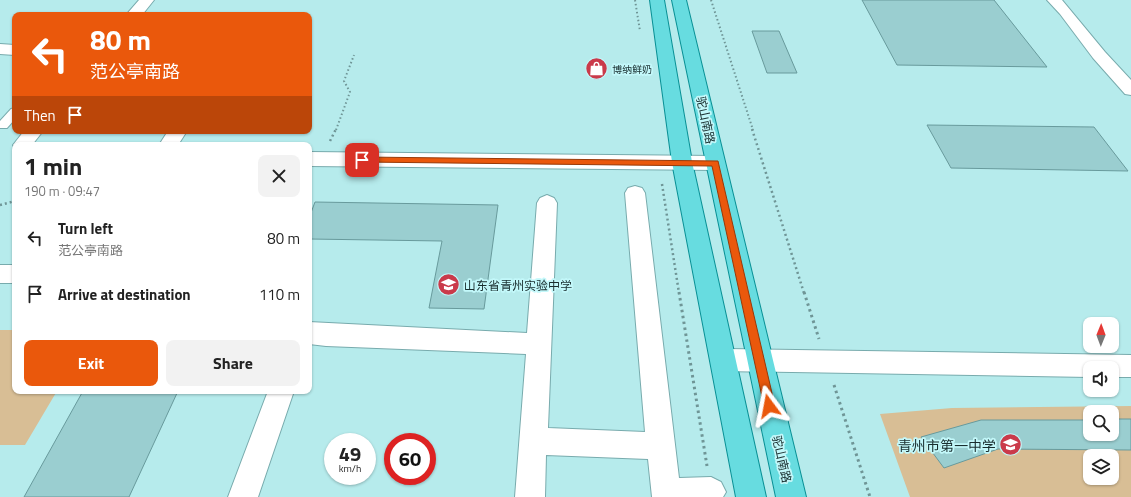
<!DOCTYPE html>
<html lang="en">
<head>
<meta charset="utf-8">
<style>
  :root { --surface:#fff; --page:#f2f2f2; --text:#222; --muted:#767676; --accent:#ea580c }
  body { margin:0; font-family:"Titillium Web","Noto Sans SC",sans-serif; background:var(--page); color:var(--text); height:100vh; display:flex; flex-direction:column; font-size:15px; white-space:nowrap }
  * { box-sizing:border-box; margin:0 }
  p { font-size:13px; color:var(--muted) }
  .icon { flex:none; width:22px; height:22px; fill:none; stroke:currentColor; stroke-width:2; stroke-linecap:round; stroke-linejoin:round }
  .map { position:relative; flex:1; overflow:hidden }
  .details { position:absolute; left:12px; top:142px; width:300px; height:252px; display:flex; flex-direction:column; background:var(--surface); border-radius:8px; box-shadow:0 1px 3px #0004 }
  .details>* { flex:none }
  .banner { position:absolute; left:12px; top:12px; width:300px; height:122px; border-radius:8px; box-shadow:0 1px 3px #0004; background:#ea580c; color:#fff; overflow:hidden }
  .needle { width:26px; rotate:1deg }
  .tools { position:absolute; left:1083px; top:317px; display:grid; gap:8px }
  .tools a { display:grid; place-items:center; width:36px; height:36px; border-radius:8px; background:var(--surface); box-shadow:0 1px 3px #0004; font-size:20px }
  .speed { position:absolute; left:324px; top:433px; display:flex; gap:8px; font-size:20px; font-weight:700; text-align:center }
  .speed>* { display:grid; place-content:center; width:52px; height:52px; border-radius:50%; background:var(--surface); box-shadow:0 1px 3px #0004; line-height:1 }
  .speed small { font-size:10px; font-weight:400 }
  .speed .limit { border:6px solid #d22; background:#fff; color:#111 }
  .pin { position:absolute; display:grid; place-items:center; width:34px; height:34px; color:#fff; margin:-17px; border-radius:8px; box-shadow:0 2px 6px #0006 }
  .me { position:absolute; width:44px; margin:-22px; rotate:347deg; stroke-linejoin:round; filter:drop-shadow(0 0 3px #0008) }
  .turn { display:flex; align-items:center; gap:14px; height:84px; padding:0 12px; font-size:18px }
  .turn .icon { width:52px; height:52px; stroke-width:2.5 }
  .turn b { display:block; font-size:28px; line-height:34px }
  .then { display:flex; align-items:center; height:38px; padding:0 12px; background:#0003; gap:8px; font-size:15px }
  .round { display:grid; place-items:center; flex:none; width:42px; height:42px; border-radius:8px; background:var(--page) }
  .overview { display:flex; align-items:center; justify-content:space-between; height:68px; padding:0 12px }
  h1 { font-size:24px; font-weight:700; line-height:30px }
  .button { display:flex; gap:8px; margin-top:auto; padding:8px 12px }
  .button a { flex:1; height:46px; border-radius:8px; background:var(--accent); color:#fff; font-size:16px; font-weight:700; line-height:46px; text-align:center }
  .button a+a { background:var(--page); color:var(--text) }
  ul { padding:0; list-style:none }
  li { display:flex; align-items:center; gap:12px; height:56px; padding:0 12px }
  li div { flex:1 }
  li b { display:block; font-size:15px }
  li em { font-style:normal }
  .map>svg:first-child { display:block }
</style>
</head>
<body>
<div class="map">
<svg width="1131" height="497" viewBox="0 0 1131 497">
  <rect width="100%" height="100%" fill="#b6ebec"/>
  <!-- green -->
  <path fill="#d8be95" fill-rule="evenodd" d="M0 330H15V391H57L25 445H0Z
    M1131 406V497H910L880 414 952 408ZM1090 412H1112V434H1090ZM1090 456H1112V478H1090Z"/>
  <!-- building -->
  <path fill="#9aced0" stroke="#689a9c" d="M862 0H994L1047 67 897 65Z
    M752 31H779L797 73H767Z
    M927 125 1094 127 1128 171 951 168Z
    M315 202 498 205 484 309 429 308 442 241 309 239V218Z
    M83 391H178L129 497H24Z
    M1112 419H1131V450L998 449 944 468 921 437 981 420H1090V434H1112Z"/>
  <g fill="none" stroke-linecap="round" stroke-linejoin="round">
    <defs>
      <path id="service" d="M15 108V119L7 128H0V121L11 109Z"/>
      <path id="minor" d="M1047 0H1062L1105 52 1131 80V95L1125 94 1093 58 1060 14Z
        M0 44 15 45V55L0 54Z
        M168 131H187L178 145H159Z
        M635 186 642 188 645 193 679 478 711 477 721 482 726 492 723 497H652L648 459 546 455 545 497H515L526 354 326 346 309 344V322L527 333 537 203 540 198 547 195 554 198 557 203 548 428 645 432 625 193 628 188Z
        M0 265H15V283H0Z
        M268 391H294L258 497H228Z"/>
      <path id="tertiary" d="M139 0H154L142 15H126Z
        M24 131H43L32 145H15V149L13 145Z
        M309 152 715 156 722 158 725 163 722 168 715 170 309 166Z
        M724 349 1131 355V377H1112V368H1090V377L724 371 715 368 711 360 715 352Z"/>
      <path id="primary" d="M650 0H664L692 162 766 497H736L672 162Z
        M672 0H686L806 497H776Z"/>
    </defs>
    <!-- service casing -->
    <use href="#service" stroke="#78abad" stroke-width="2"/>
    <!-- minor casing -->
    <use href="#minor" stroke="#78abad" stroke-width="2"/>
    <!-- tertiary casing -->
    <use href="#tertiary" stroke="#78abad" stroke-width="2"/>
    <!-- primary casing -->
    <use href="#primary" stroke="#099095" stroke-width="2"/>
    <!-- path-far2 -->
    <path stroke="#6f9596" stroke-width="2" stroke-dasharray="1.5 2.5" stroke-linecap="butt" d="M635 0 640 31
      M711 0 753 130
      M336 130 350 92 344 81 354 55"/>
    <!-- path-far1 -->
    <path stroke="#6f9596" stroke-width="2.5" stroke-dasharray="2 3" stroke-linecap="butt" d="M752 129 804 293
      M330 141 336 129
      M662 184 679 293
      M0 205 15 201"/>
    <!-- path -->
    <path stroke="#6f9596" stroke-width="3" stroke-dasharray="2.5 3.5" stroke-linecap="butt" d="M679 292 707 466
      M804 292 819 339
      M834 385 870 497"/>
    <!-- service -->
    <use href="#service" fill="#fff" fill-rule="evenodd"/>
    <!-- minor -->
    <use href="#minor" fill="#fff" fill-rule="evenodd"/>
    <!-- tertiary -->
    <use href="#tertiary" fill="#fff" fill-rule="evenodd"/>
    <!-- primary -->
    <use href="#primary" fill="#67dce0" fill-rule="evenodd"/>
  </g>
  <!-- route -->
  <path fill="#ea580c" stroke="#983908" d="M362 157 718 161 775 406 773 410 769 411 765 410 764 406 712 166 362 162 358 160Z"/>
  <!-- icons -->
  <defs>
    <symbol id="shop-disc" viewBox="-11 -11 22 22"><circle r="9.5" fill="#ca3a4a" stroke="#c3f8fa"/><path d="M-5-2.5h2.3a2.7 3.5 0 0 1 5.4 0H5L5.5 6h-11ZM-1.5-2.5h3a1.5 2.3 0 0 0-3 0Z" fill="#fff"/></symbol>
    <symbol id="school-disc" viewBox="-11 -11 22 22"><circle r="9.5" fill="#ca3a4a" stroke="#c3f8fa"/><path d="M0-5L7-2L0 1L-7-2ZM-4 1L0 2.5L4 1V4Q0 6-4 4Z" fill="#fff"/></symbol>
  </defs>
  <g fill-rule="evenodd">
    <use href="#shop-disc" x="584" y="56" width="25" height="25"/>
    <use href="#school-disc" x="436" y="272" width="25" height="25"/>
    <use href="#school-disc" x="998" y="432" width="25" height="25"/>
  </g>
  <g text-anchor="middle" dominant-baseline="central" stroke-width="3.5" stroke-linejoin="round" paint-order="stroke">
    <!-- far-poi labels -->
    <g font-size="10" fill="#192e2f" stroke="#c3f8fa" text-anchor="start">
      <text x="612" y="69">博纳鲜奶</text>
    </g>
    <!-- street labels -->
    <g font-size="12" fill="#192e2f" stroke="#c3f8fa">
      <text transform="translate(706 120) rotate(78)">驼山南路</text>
      <text transform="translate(782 459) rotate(77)">驼山南路</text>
    </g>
    <!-- poi labels -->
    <g font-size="12" fill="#192e2f" stroke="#c3f8fa" text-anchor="start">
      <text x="464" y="285">山东省青州实验中学</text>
    </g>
    <!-- near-poi labels -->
    <g font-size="14" fill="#192e2f" stroke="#c3f8fa" text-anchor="end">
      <text x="996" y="445">青州市第一中学</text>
    </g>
  </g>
</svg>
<div class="tools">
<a><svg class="needle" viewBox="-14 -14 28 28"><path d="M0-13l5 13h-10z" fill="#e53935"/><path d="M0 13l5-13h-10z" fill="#767676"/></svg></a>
<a><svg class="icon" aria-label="sound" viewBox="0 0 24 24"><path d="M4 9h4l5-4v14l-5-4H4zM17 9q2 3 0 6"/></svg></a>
<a><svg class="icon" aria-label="search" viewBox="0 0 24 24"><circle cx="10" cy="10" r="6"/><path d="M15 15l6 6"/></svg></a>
<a><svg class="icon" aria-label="layers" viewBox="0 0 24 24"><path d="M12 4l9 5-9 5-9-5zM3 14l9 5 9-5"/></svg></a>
</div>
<div class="speed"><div>49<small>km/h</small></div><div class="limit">60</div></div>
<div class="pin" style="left:362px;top:160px;background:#d93025"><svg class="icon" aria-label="arrive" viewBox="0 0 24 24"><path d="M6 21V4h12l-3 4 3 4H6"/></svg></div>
<svg class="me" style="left:769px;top:406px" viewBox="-20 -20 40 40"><path d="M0-17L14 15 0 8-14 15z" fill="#ea580c" stroke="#fff" stroke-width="4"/></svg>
<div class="banner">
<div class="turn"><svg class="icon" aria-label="left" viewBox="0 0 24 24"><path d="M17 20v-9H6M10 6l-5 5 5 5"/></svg><div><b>80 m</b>范公亭南路</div></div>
<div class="then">Then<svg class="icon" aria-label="arrive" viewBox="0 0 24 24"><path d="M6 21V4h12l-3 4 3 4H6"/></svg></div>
</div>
<section class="details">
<div class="overview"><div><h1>1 min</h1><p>190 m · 09:47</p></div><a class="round"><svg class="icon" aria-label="close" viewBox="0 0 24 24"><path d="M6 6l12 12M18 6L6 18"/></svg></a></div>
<ul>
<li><svg class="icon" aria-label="left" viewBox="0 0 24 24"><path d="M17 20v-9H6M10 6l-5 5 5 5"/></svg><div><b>Turn left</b><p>范公亭南路</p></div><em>80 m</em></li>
<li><svg class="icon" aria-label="arrive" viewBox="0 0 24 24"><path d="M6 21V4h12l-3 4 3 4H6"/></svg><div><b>Arrive at destination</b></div><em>110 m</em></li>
</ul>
<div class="button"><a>Exit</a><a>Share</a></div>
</section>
</div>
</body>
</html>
